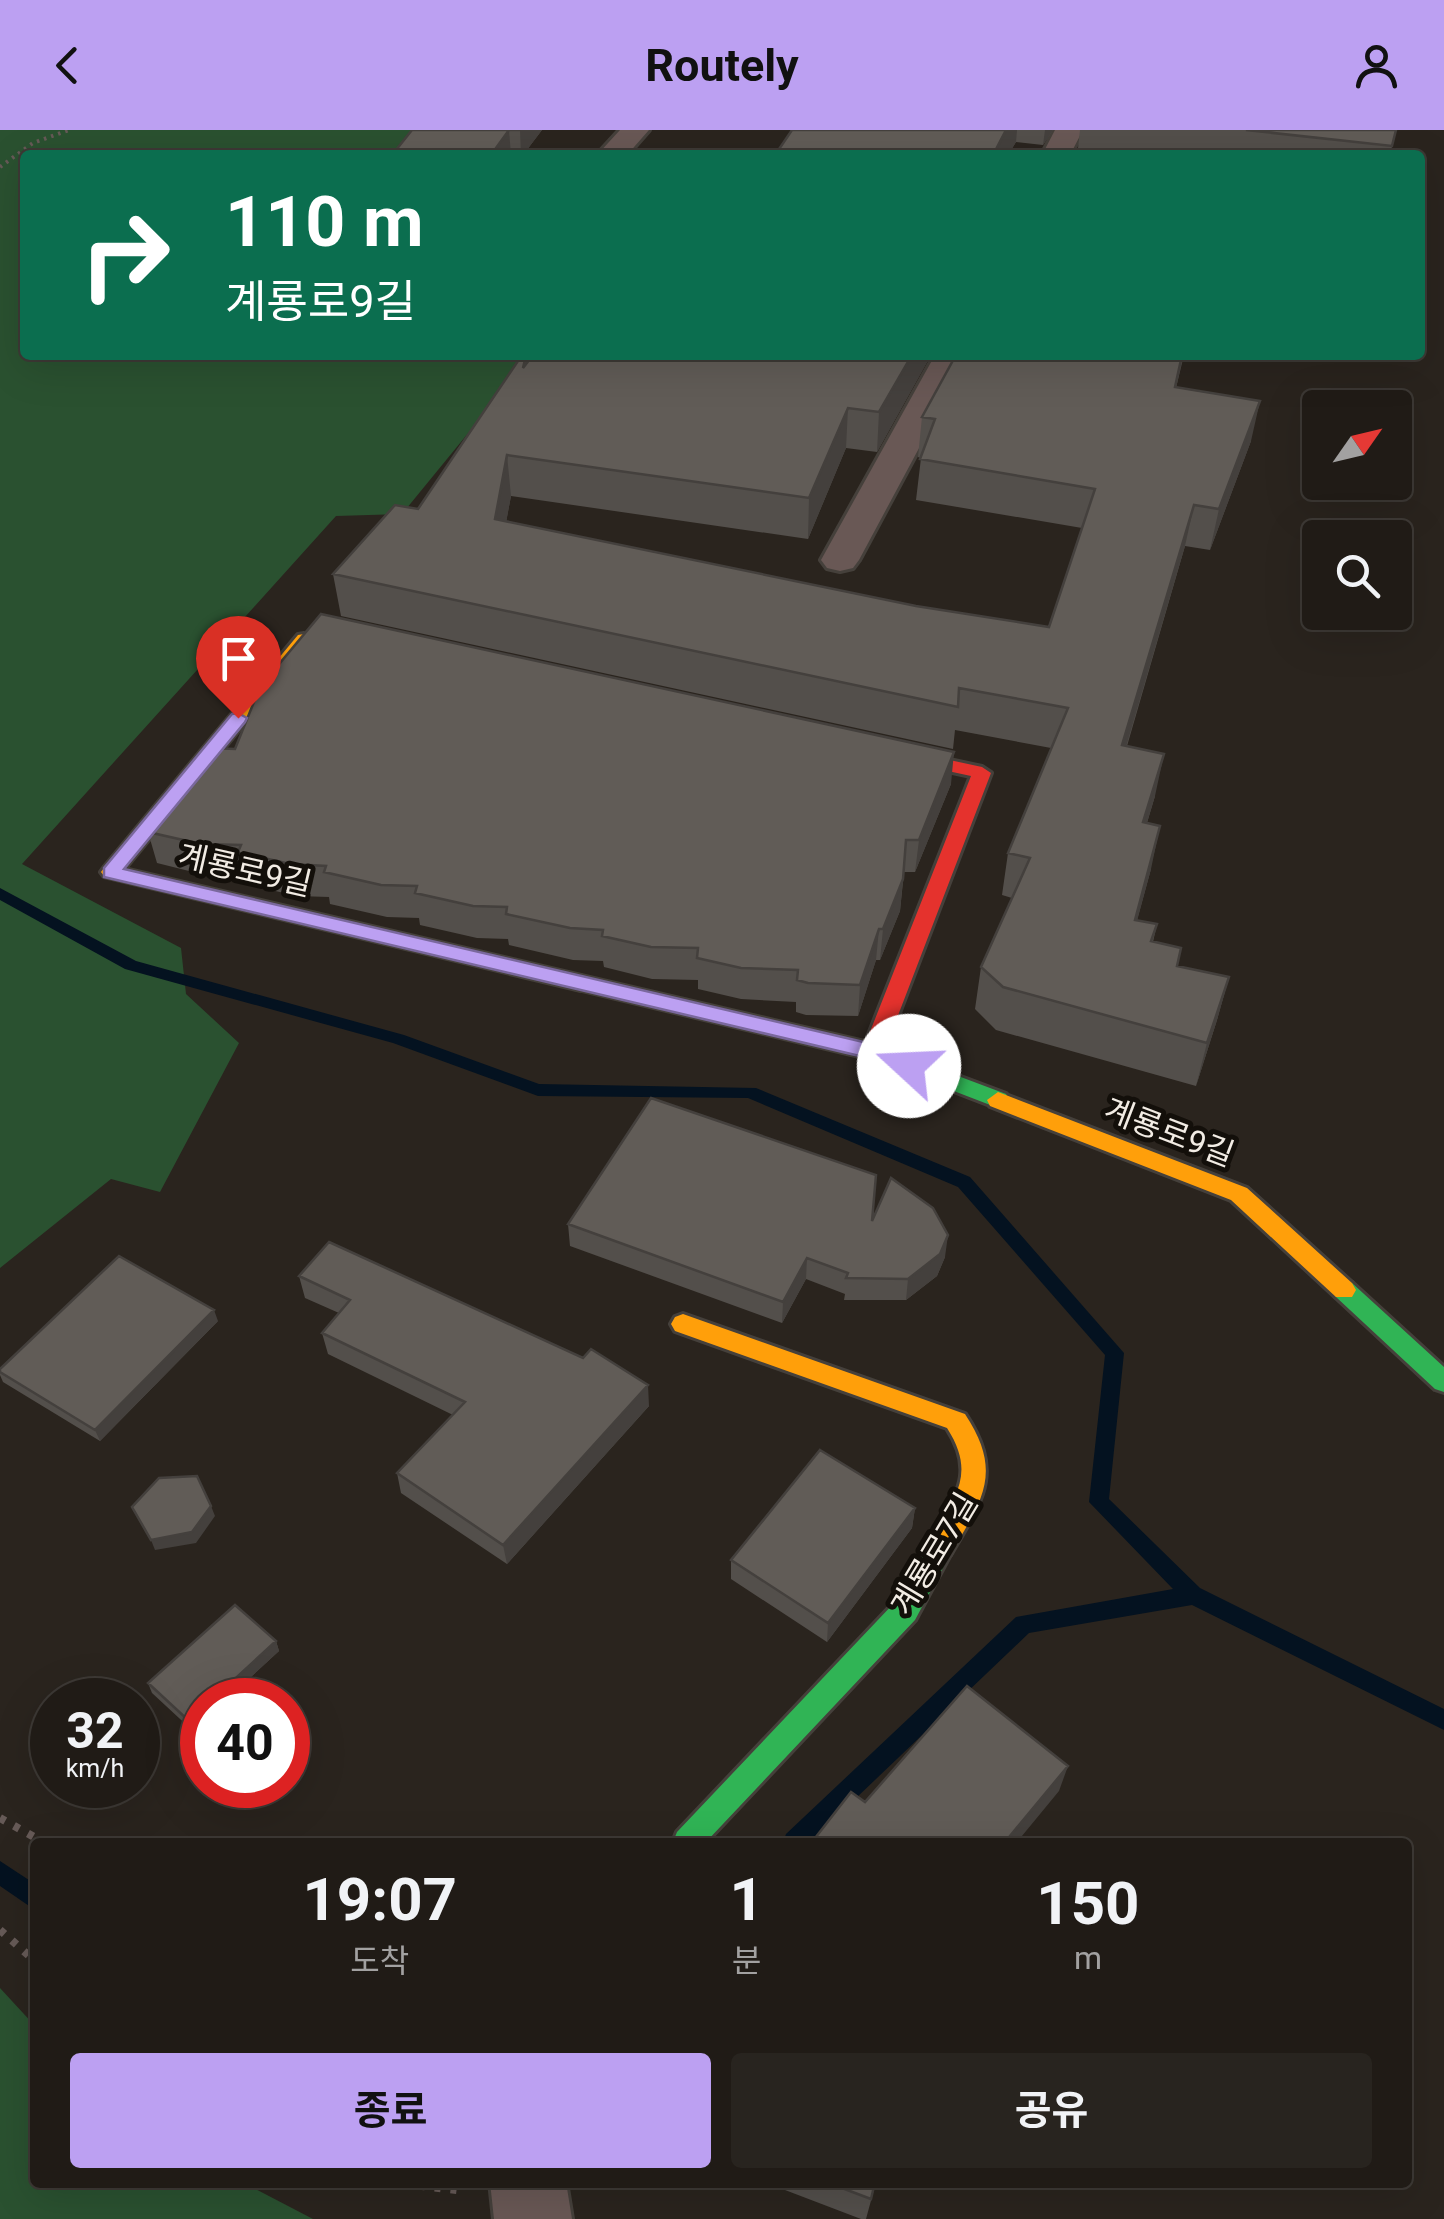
<!DOCTYPE html>
<html lang="ko">
<head>
<meta charset="utf-8">
<style>
  :root { --surface:#201b16; --page:#28241f; --text:#f1f3f6; --muted:#a2a1a1; --line:#3d3935; --accent:#bca0f2 }
  body { margin:0; font-family:Roboto,"Noto Sans KR",sans-serif; background:var(--page); color:var(--text); height:100vh; display:flex; flex-direction:column; font-size:38px; white-space:nowrap }
  * { box-sizing:border-box; margin:0 }
  p { font-size:32px; color:var(--muted) }
  .icon { flex:none; width:55px; height:55px; fill:none; stroke:currentColor; stroke-width:2; stroke-linecap:round; stroke-linejoin:round }
  .map { position:relative; flex:1; overflow:hidden }
  .sheet { position:absolute; left:30px; top:1708px; width:1382px; height:350px; display:flex; flex-direction:column; background:var(--surface); border-radius:10px; box-shadow:0 10px 40px #0002,0 0 0 2px var(--line) }
  .sheet>* { flex:none }
  .guide { position:absolute; left:20px; top:20px; width:1405px; height:210px; border-radius:10px; box-shadow:0 10px 40px #0002,0 0 0 2px var(--line); background:#0b6e4f; color:#fff; overflow:hidden }
  .needle { width:65px; rotate:56deg }
  .fabs { position:absolute; left:1302px; top:260px; display:grid; gap:20px }
  .fabs a { display:grid; place-items:center; width:110px; height:110px; border-radius:10px; background:var(--surface); box-shadow:0 10px 40px #0002,0 0 0 2px var(--line); font-size:50px }
  .speed { position:absolute; left:30px; top:1548px; display:flex; gap:20px; font-size:50px; font-weight:700; text-align:center }
  .speed>* { display:grid; place-content:center; width:130px; height:130px; border-radius:50%; background:var(--surface); box-shadow:0 10px 40px #0002,0 0 0 2px var(--line); line-height:1 }
  .speed small { font-size:25px; font-weight:400 }
  .speed .limit { border:15px solid #d22; background:#fff; color:#111 }
  .pin { position:absolute; display:grid; place-items:center; width:85px; height:85px; color:#fff; margin:-102px -42px; border-radius:50% 50% 50% 0; rotate:-45deg; box-shadow:0 0 10px #0007 }
  .pin .icon { rotate:45deg }
  .me { position:absolute; width:110px; margin:-55px; rotate:290deg; stroke-linejoin:round; filter:drop-shadow(0 0 8px #0008) }
  .turn { display:flex; align-items:center; gap:35px; height:210px; padding:0 40px; font-size:45px }
  .turn .icon { width:130px; height:130px; stroke-width:2.5 }
  .turn b { display:block; font-size:70px; line-height:85px }
  .eta { display:flex; justify-content:space-evenly; align-items:center; height:170px; text-align:center }
  .eta b { font-size:60px; font-weight:700; line-height:70px }
  .primary-button { display:flex; gap:20px; margin-top:auto; padding:20px 40px }
  .primary-button a { flex:1; height:115px; border-radius:10px; background:var(--accent); color:#111; font-size:40px; font-weight:700; line-height:115px; text-align:center }
  .primary-button a+a { background:var(--page); color:var(--text) }
  header { display:flex; justify-content:space-between; align-items:center; height:130px; padding:0 40px; background:var(--accent); color:#111; font-size:45px; font-weight:700 }
  .map>svg:first-child { display:block }
</style>
</head>
<body>
<header><svg class="icon" aria-label="back" viewBox="0 0 24 24"><path d="M15 5l-7 7 7 7"/></svg>Routely<svg class="icon" aria-label="person" viewBox="0 0 24 24"><circle cx="12" cy="8" r="4"/><path d="M4 21q1-7 8-7t8 7"/></svg></header>
<div class="map">
<svg width="1444" height="2089" viewBox="0 0 1444 2089">
  <rect width="100%" height="100%" fill="#2a241e"/>
  <!-- green -->
  <path fill="#2a5130" d="M0 0H426L400 25H25V225H532L402 384 336 386 22 734 181 818 186 864 239 913 160 1062 111 1049 0 1138Z
    M0 1858 35 1896V2052L244 2053 313 2089H0Z"/>
  <g fill="none" stroke-linecap="round" stroke-linejoin="round">
    <!-- stream -->
    <path fill="#041220" fill-rule="evenodd" d="M0 758 136 831 404 905 539 954 756 958 970 1047 1124 1223 1109 1369 1200 1458 1444 1579V1600L1192 1475 1029 1503 810 1712H783L786 1704 1016 1487 1173 1459 1089 1372 1105 1225 958 1057 748 968 538 966 393 913 125 839 0 770Z
      M0 1731 35 1754V1780L0 1756Z"/>
    <defs>
      <path id="street" d="M620 0H649L627 25H597Z
        M1055 0H1083L1070 25H1042Z
        M935 225H969L859 430 853 438 840 441 827 438 821 430Z
        M490 2052H566L572 2089H494Z"/>
      <path id="fast" d="M581 846 873 914 1006 964 1009 970 998 978 868 928 574 858 571 853Z
        M1344 1151 1352 1153 1444 1237V1262L1435 1259 1336 1167 1332 1160 1336 1153Z
        M941 1405 950 1409 954 1417 915 1490 706 1712H673L677 1702 895 1472 932 1409Z"/>
      <path id="slow" d="M304 504 313 509 310 513 124 739 581 846 591 853 588 858 581 860 104 746 101 742 104 738 298 505Z
        M998 962 1247 1058 1352 1153 1356 1160 1352 1167H1336L1231 1070 990 976 987 970Z
        M683 1184 965 1284C1004 1343 982 1370 950 1425L941 1429 932 1425 928 1417C949 1371 980 1349 947 1298L675 1201 671 1194 675 1187Z"/>
      <path id="jam" d="M880 615 982 637 991 643 884 922 873 930 862 922 971 646 874 625V617Z"/>
    </defs>
    <!-- street casing -->
    <use href="#street" stroke="#45403b" stroke-width="6"/>
    <!-- fast casing -->
    <use href="#fast" stroke="#45403b" stroke-width="6"/>
    <!-- slow casing -->
    <use href="#slow" stroke="#45403b" stroke-width="6"/>
    <!-- jam casing -->
    <use href="#jam" stroke="#45403b" stroke-width="6"/>
    <!-- path-far1 -->
    <path stroke="#665a57" stroke-width="4" stroke-dasharray="2.5 5" stroke-linecap="butt" d="M0 37 33 13 69 0"/>
    <!-- path -->
    <path stroke="#665a57" stroke-width="8" stroke-dasharray="6 10" stroke-linecap="butt" d="M0 1688 43 1712
      M0 1800 35 1831
      M387 2052 465 2061"/>
    <!-- street -->
    <use href="#street" fill="#695855" fill-rule="evenodd"/>
    <!-- fast -->
    <use href="#fast" fill="#30b455" fill-rule="evenodd"/>
    <!-- slow -->
    <use href="#slow" fill="#ff9f0a" fill-rule="evenodd"/>
    <!-- jam -->
    <use href="#jam" fill="#e5322d" fill-rule="evenodd"/>
  </g>
  <!-- wall -->
  <path fill="#534f4b" d="M412 0H542L523 25H392Z
    M792 0H1053L1043 15 1016 12 1008 25H775Z
    M1080 0H1396L1390 25H1137L1078 18Z
    M527 225 528 231 931 225 877 322 846 318 808 409 511 366 506 392 916 476 1049 497 1082 398 916 370 921 328 918 327 922 287 1184 225 1176 258 1251 311 1210 420 1185 416 1127 616 1155 666 1147 693 1151 739 1137 790 1157 794 1153 812 1177 836 1229 847 1217 890 1196 956 996 900 975 879 981 837 1012 768 1002 765 1008 723 1051 618 955 600 953 619 341 486 333 444 418 379Z
    M951 654 915 742H904L900 781 880 830H876L858 886 806 885 796 882V872L741 869 698 859V850L652 849 604 837 603 831 573 830 509 815 508 809 477 808 420 795 419 788 387 787 330 774 329 767 297 766 246 754 244 747 209 746 157 733 148 702Z
    M872 1091 945 1127 937 1146 906 1170H844L845 1164 806 1149 782 1193 570 1116 568 1094Z
    M299 1146 649 1276 507 1434 401 1363 397 1343 453 1285 328 1224 322 1203 339 1183 305 1168Z
    M218 1191 100 1311 3 1252 0 1245V1239Z
    M915 1378 912 1398 827 1512 731 1449V1430Z
    M276 1511 279 1521 226 1570H202V1592L193 1601 152 1563 148 1553Z
    M764 2052H876L866 2089H861Z"/>
  <!-- shaded-wall -->
  <path fill="#44403d" d="M509 0 511 25H491Z
    M520 0H542L523 25H521Z
    M1006 0H1017L1016 12 1008 25H993Z
    M1045 0H1053L1043 15Z
    M912 225H931L877 322 879 282Z
    M1260 271 1251 311 1210 420 1219 379Z
    M848 278 846 318 808 409 809 368Z
    M507 325 511 366 499 431 495 389Z
    M1194 375 1185 416 1114 658 1122 615Z
    M954 622 951 654 915 742 919 710Z
    M1164 624 1155 666 1134 735 1143 692Z
    M1160 696 1151 739 1126 832 1135 790Z
    M903 749 900 781 880 830 883 799Z
    M879 799 876 830 858 886 860 855Z
    M1229 847 1217 890 1196 956 1207 913Z
    M948 1105 945 1127 937 1146 906 1170 908 1149Z
    M807 1128 806 1149 782 1193 783 1172Z
    M214 1180 218 1191 100 1311 95 1300Z
    M648 1255 649 1276 507 1434 503 1415Z
    M211 1376 215 1386 196 1413 155 1420 151 1410Z
    M915 1378 912 1398 827 1512 828 1493Z
    M276 1511 279 1521 226 1570H212Z
    M202 1578V1592L193 1601 189 1591Z
    M1068 1636 1059 1661 1017 1712H1005Z"/>
  <!-- building -->
  <path fill="#615c57" stroke="#44403d" stroke-width="2.5" d="M412 0H520H509L491 25H392Z
    M792 0H1006L993 25H775Z
    M1246 0H1396L1392 16Z
    M522 225H526L523 238 533 225H912L879 282 848 278 809 368 507 325 495 389 916 476 1049 497 1095 359 920 329 935 289 922 287 956 225H1182L1175 257 1260 271 1219 379 1194 375 1122 615 1164 624 1143 692 1160 696 1135 790 1157 794 1151 811 1181 818 1177 836 1229 847 1207 913 1003 857 981 837 1030 728 1008 723 1068 578 959 558 958 577 333 444 395 375 418 379Z
    M321 484 954 622 919 710H906L903 749 883 799H879L860 855 808 853 797 850 798 840 741 838 697 828 698 818 651 817 602 806 603 800 570 798 506 784 507 777 473 776 415 763 417 756 381 755 324 742 326 736 290 734 238 722 241 715 201 714 148 702 158 680 173 661 182 662 195 635 209 618 235 619 260 557Z
    M651 968 876 1045 872 1091 891 1048 933 1078 948 1105 940 1124 908 1149 846 1148 848 1143 807 1128 783 1172 568 1094Z
    M329 1112 583 1228 591 1219 648 1255 503 1415 397 1343 465 1272 322 1203 350 1170 299 1146Z
    M119 1126 214 1180 95 1300 0 1242V1239Z
    M820 1320 915 1378 828 1493 731 1430Z
    M197 1346 211 1376 192 1402 151 1410 132 1377 159 1348Z
    M235 1475 276 1511 212 1570H202V1578L189 1591 148 1553Z
    M967 1556 1068 1636 1005 1712H812L851 1662 865 1672Z
    M826 2052H875L871 2069Z"/>
  <!-- route -->
  <path fill="#bca0f2" stroke="#7a689d" stroke-width="2.5" d="M238 583 247 588 245 592 124 739 872 914 917 931 920 936 909 944 868 928 104 747V738L232 584Z"/>
  <g text-anchor="middle" dominant-baseline="central" stroke-width="10" stroke-linejoin="round" paint-order="stroke">
    <!-- street labels -->
    <g font-size="32" fill="#f2ece4" stroke="#130f0a">
      <text transform="translate(245 740) rotate(13)">계룡로9길</text>
      <text transform="translate(1169 1002) rotate(21)">계룡로9길</text>
      <text transform="translate(934 1424) rotate(-59)">계룡로7길</text>
    </g>
  </g>
</svg>
<div class="fabs">
<a><svg class="needle" viewBox="-14 -14 28 28"><path d="M0-13l5 13h-10z" fill="#e53935"/><path d="M0 13l5-13h-10z" fill="#a2a1a1"/></svg></a>
<a><svg class="icon" aria-label="search" viewBox="0 0 24 24"><circle cx="10" cy="10" r="6"/><path d="M15 15l6 6"/></svg></a>
</div>
<div class="speed"><div>32<small>km/h</small></div><div class="limit">40</div></div>
<div class="pin" style="left:238px;top:588px;background:#d93025"><svg class="icon" aria-label="arrive" viewBox="0 0 24 24"><path d="M6 21V4h12l-3 4 3 4H6"/></svg></div>
<svg class="me" style="left:909px;top:936px" viewBox="-20 -20 40 40"><circle r="19" fill="#fff"/><path d="M0-13L10 11 0 6-10 11z" fill="#bca0f2"/></svg>
<div class="guide">
<div class="turn"><svg class="icon" aria-label="right" viewBox="0 0 24 24"><path d="M7 20v-9h11M14 6l5 5-5 5"/></svg><div><b>110 m</b>계룡로9길</div></div>
</div>
<section class="sheet">
<div class="eta">
<div><b>19:07</b><p>도착</p></div>
<div><b>1</b><p>분</p></div>
<div><b>150</b><p>m</p></div>
</div>
<div class="primary-button"><a>종료</a><a>공유</a></div>
</section>
</div>
</body>
</html>
